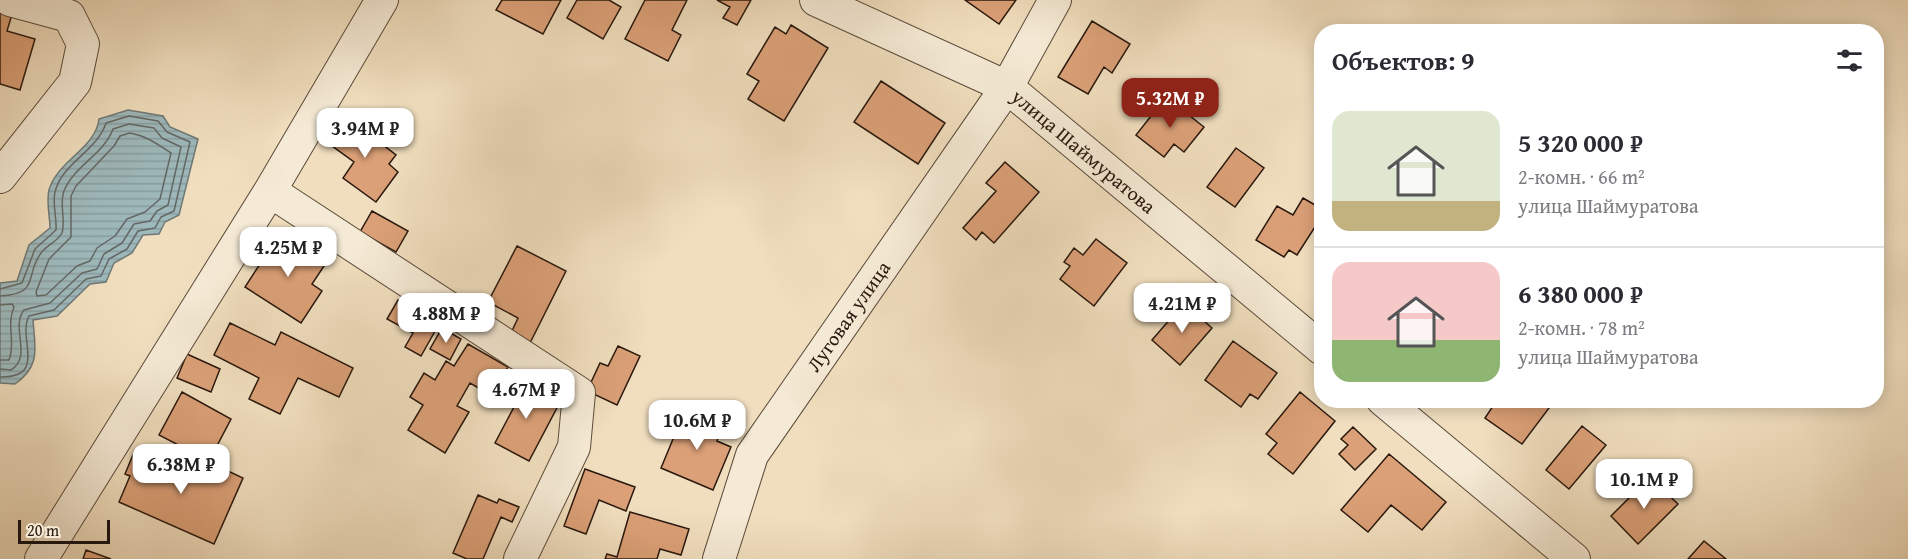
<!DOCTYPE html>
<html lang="ru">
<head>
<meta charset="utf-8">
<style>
  body { margin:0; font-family:"Gentium Book Plus",serif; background:#f2f2f3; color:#2b2b33; height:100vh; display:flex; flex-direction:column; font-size:22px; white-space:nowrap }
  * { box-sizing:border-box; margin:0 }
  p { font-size:20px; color:#7c7c81 }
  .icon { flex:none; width:33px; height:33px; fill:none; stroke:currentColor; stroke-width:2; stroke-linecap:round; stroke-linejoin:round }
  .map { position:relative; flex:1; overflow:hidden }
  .panel { position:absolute; left:1314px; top:24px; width:570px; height:384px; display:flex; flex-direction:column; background:#fff; border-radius:24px; box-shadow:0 3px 15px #0003 }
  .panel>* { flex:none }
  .scale { position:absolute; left:18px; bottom:15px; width:92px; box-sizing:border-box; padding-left:6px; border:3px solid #29180e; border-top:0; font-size:16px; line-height:21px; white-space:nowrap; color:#29180e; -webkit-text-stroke:4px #f5ead5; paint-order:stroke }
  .price { position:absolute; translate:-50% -51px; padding:0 14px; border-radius:12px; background:#fff; color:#222; font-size:20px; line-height:39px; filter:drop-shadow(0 2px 3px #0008) }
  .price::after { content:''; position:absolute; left:50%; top:36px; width:18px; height:14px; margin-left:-9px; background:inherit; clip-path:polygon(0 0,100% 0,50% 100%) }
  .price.current { background:#8f2418; color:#fff }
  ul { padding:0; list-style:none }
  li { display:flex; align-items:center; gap:18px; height:150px; padding:0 18px }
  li+li { border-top:2px solid #e1e1e2 }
  li span { display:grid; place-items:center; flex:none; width:168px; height:120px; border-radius:18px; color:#555 }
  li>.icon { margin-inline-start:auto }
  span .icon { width:72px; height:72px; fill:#fffc; stroke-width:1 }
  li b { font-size:26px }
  h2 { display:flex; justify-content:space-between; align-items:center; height:72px; padding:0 18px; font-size:26px }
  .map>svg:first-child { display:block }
</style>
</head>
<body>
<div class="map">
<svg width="1908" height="559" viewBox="0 0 1908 559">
  <defs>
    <pattern id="water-rules" width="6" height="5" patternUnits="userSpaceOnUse" patternTransform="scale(1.5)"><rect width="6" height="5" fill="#9eb9bc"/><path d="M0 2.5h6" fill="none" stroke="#889ea0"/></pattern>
  </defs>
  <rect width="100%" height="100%" fill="#f0debe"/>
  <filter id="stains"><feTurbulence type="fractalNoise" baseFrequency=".00333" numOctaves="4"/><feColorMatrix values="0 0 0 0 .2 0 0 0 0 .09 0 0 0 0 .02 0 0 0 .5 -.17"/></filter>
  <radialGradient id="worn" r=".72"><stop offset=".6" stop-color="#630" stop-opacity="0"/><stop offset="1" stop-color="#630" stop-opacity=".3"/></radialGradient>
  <!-- water -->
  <path fill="url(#water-rules)" stroke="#6f7976" stroke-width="1.5" d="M128,110L163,116L170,127L198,139L179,215L165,222L159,234L143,235L132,253L114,263L106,282L90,284L57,316L33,320C35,348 41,366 15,384L0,383V283L17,281L29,245L50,228C50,217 46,201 49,190C57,161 96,148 99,119Z"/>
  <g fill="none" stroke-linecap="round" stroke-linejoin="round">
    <!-- shore -->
    <path stroke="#646865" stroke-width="1.5" d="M130,133C147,136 157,144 171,153L160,199L145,212L127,219L115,236L97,248L90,261L77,266L46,295L37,296L36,292L49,259L71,237V196L76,186L114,146L120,136Z
      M0,289L22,283L35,249L56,230C57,218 52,203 55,192C62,163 97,151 106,123L129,116L158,121L167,132L190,142L174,211L161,217L155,228L138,231L127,249L109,259L101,276L86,279L54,310L29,316C17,338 48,378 0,377
      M0,296C41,294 24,276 41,253C47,245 57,242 62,233C66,220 59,204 64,191C74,166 104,154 113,129L129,124L154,128L162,138L181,147L168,205L157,211L150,221L134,224L122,243L104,254L97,269L82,273L50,303L24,310C10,328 33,356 11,370L0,369
      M0,305L12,304L14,307C6,325 16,343 9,360H0"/>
  </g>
  <!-- building -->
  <path fill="#dba077" stroke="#29180e" stroke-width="1.5" d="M502,0H561L543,34L496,10Z
    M577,0H609L621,7L603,39L567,18Z
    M645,0H687L672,30L681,35L668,61L625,39Z
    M717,0H751L737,25L723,18L730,7Z
    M965,0H1016L999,24Z
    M0,7L13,11L7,31L35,39L20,90L0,84Z
    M1092,21L1130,44L1112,73L1104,67L1088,94L1058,77Z
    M791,25L828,48L784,121L748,99L759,81L747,74L775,27L786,34Z
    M881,81L945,123L918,164L854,122Z
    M1166,97L1204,127L1184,152L1174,144L1164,157L1136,135Z
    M347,117L396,155L389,164L398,172L376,202L343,178L354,162L328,143Z
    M1236,148L1264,168L1235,207L1207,187Z
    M1005,162L1039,192L994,243L982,232L976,240L963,228L996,191L986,183Z
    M1303,198L1322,209V216L1297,255L1289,250L1284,257L1256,240L1277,206L1293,215Z
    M372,211L408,231L396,252L360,232Z
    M280,233L326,263L312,284L322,291L301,323L245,287Z
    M1096,239L1127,263L1094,306L1060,279L1070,266L1064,262L1074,248L1083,255Z
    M517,246L566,271L530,343L511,333L518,318L488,302Z
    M398,300L439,324L421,356L405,347L413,333L387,319Z
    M1184,303L1212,328L1180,365L1152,340Z
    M230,323L275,345L281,332L353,368L339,397L298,378L280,414L249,399L259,378L214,355Z
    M442,328L461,339L450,360L430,349Z
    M1233,341L1277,373L1258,399L1250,394L1241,407L1205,380Z
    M468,344L508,367L491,395L470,383L457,406L469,412L445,453L408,430L423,405L410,397L424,373L435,380L446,361L454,366Z
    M618,346L640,356L617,405L587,391L600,363L608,366Z
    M187,354L220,369L211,392L177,378Z
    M513,382L520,385L522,382L560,402L529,461L495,443L515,405L504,399Z
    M182,392L231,419L209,461L159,435Z
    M1300,392L1335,421L1293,474L1268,454L1277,443L1266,434Z
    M1497,400H1555L1522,444L1485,418Z
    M685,410L723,426L717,441L731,447L713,490L661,468Z
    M1582,426L1606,445L1569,489L1546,470Z
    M1353,427L1376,449L1355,470L1339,454L1348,445L1341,439Z
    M135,450L201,480L209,462L243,478L214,544L119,502L130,476L125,474Z
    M1389,454L1446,502L1422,530L1391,505L1368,532L1341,510Z
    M585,469L635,487L626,511L599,500L586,534L564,526Z
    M1650,477L1678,504L1638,544L1611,516Z
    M478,495L497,503L499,499L519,507L512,522L501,517L483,559H467L453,553Z
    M630,512L689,529L681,555L660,549L657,559H605L607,554L617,557Z
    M1704,541L1726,559H1688Z
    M86,550L111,559H83Z"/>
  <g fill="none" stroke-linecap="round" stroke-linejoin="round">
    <!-- street casing -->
    <g stroke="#5b4a3a" stroke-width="34">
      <path id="street" d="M816,0L1007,87L1322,349
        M0,177L75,82L83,44L69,16L10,0
        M270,191L579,393L574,447L520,559
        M1383,400L1574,559
        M41,559L270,191L382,0
        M719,559L752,455L1007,87L1055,0"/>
    </g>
    <!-- street -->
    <use href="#street" stroke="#f5ead5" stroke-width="32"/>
  </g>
  <g text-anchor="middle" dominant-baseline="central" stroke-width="5" stroke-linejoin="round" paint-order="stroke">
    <!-- street labels -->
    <g font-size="20" fill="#29180e" stroke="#f5ead5">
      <text transform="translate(1084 151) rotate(40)">улица Шаймуратова</text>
      <text transform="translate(848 316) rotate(-55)">Луговая улица</text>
    </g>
  </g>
  <rect width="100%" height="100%" filter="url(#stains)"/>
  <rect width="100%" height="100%" fill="url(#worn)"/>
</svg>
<div class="scale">20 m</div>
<b class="price current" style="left:1170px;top:129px">5.32M ₽</b>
<b class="price" style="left:365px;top:159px">3.94M ₽</b>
<b class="price" style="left:288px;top:278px">4.25M ₽</b>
<b class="price" style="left:1182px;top:334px">4.21M ₽</b>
<b class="price" style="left:446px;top:344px">4.88M ₽</b>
<b class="price" style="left:526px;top:420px">4.67M ₽</b>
<b class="price" style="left:697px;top:451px">10.6M ₽</b>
<b class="price" style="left:181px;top:495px">6.38M ₽</b>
<b class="price" style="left:1644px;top:510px">10.1M ₽</b>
<section class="panel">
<h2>Объектов: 9<svg class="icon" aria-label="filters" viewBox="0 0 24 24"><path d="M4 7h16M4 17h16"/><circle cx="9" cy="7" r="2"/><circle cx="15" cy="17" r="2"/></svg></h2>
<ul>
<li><span style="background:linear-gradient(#dfe7d0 75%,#c2b280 0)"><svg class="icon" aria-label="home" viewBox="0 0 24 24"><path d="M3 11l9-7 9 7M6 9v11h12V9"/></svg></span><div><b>5 320 000 ₽</b><p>2-комн. · 66 m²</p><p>улица Шаймуратова</p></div></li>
<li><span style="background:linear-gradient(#f6c9c9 65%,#8fb573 0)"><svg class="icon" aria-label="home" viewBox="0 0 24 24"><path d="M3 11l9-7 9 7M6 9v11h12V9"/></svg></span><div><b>6 380 000 ₽</b><p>2-комн. · 78 m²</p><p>улица Шаймуратова</p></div></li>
</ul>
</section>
</div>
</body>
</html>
